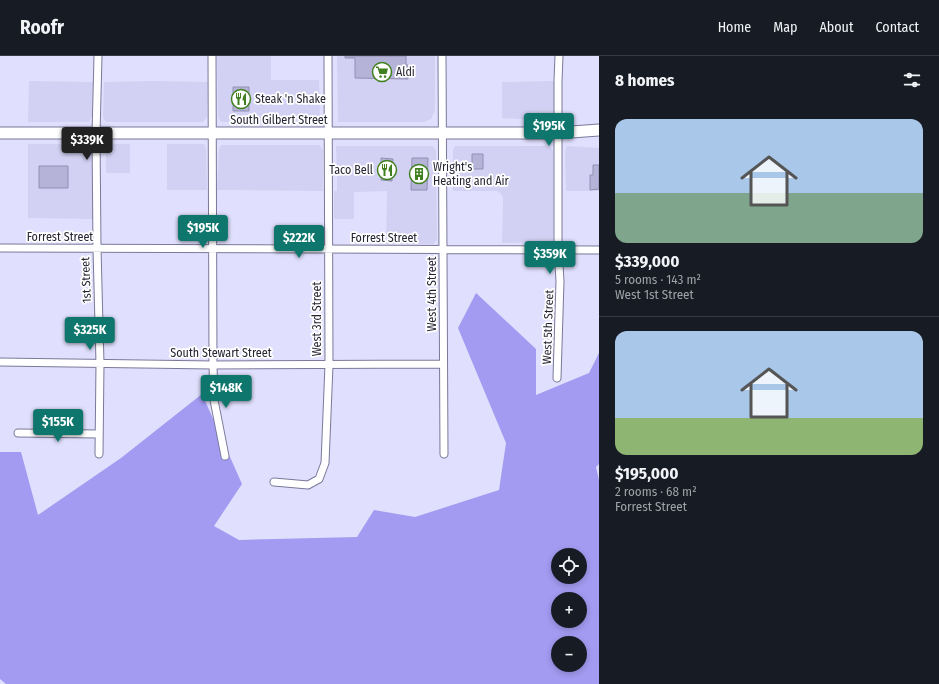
<!DOCTYPE html>
<html lang="en">
<head>
<meta charset="utf-8">
<style>
  body { margin:0; font-family:"Fira Sans Condensed",sans-serif; background:#242831; color:#f1f3f6; height:100vh; display:flex; flex-direction:column; font-size:15px; white-space:nowrap }
  * { box-sizing:border-box; margin:0 }
  p { font-size:13px; color:#9ea1a6 }
  .icon { flex:none; width:22px; height:22px; fill:none; stroke:currentColor; stroke-width:2; stroke-linecap:round; stroke-linejoin:round }
  .map { position:relative; flex:1; overflow:hidden }
  .details { display:flex; flex-direction:column; background:#171b24; width:340px }
  .details>* { flex:none }
  .buttons { position:absolute; left:551px; top:492px; display:grid; gap:8px }
  .buttons a { display:grid; place-items:center; width:36px; height:36px; border-radius:50%; background:#171b24; box-shadow:0 2px 6px #0003; font-size:20px }
  .price { position:absolute; translate:-50% -34px; padding:0 9px; border-radius:4px; background:#0f766e; color:#fff; font-size:13px; line-height:26px; filter:drop-shadow(0 1px 2px #0008) }
  .price::after { content:''; position:absolute; left:50%; top:24px; width:12px; height:9px; margin-left:-6px; background:inherit; clip-path:polygon(0 0,100% 0,50% 100%) }
  .price.on { background:#222; color:#fff }
  ul { padding:0; list-style:none }
  li { display:grid; align-content:center; gap:8px; height:212px; padding:0 16px }
  li+li { border-top:1px solid #363941 }
  li span { display:grid; place-items:center; height:124px; border-radius:12px; color:#555 }
  li>.icon { margin-inline-start:auto }
  span .icon { width:72px; height:72px; fill:#fffc; stroke-width:1 }
  li b { font-size:17px }
  h2 { display:flex; justify-content:space-between; align-items:center; height:48px; padding:0 16px; font-size:17px }
  header { display:flex; align-items:center; gap:24px; box-sizing:border-box; height:56px; padding:0 20px; background:#171b24; border-bottom:1px solid #363941 }
  header strong { font-size:19px }
  nav { display:flex; gap:22px; margin-inline-start:auto; font-size:14px }
  main { display:flex; flex:1; min-height:0 }
  .map>svg:first-child { display:block }
</style>
</head>
<body>
<header>
<strong>Roofr</strong>
<nav><a>Home</a><a>Map</a><a>About</a><a>Contact</a></nav>
</header>
<main>
<div class="map">
<svg width="599" height="628" viewBox="0 0 599 628">
  <rect width="100%" height="100%" fill="#e0dffd"/>
  <!-- built -->
  <path fill="#d2d1f3" d="M217,0H271V24H319L320,64L318,67L221,66L218,61Z
    M337,0H435V54L431,63L424,66H338Z
    M29,25L93,26L92,60L89,66H28Z
    M154,25L208,26L207,61L203,66H106L103,61L104,26Z
    M554,25V58L551,65L502,62V26Z
    M28,88H89L93,95V163L28,162Z
    M106,88H130V117H106Z
    M167,88H204L206,93L207,134H167Z
    M221,89H319L323,94V135L217,134L219,93Z
    M336,90H433L436,95L437,184L433,188H386L387,135L354,136V163H334V135H337V118Z
    M455,90H550L553,95V186L502,187L503,147V141L500,137L497,135H453V94Z
    M567,90L599,92V135H566L565,96Z"/>
  <!-- forest -->
  <path fill="#a29bf1" fill-rule="evenodd" d="M476,237L536,293V339L589,317L599,297V408L596,411L599,424V628H6L0,623V396H21L38,459L121,402L202,338L242,428L214,470L239,484L357,481L374,454L415,461L499,434L506,387L458,272ZM558,499H580V521H558ZM558,543H580V565H558ZM558,587H580V609H558Z"/>
  <!-- building -->
  <path fill="#b5b3d7" stroke="#9190b2" d="M345,0H406V9H408V23L355,22V2H345Z
    M233,31H249V55H233Z
    M472,98H483V113H472Z
    M381,102L393,103L392,125L381,124Z
    M412,102H428L427,134H411Z
    M593,109H599V133L590,134V119H593Z
    M39,110H68V132H39Z"/>
  <g fill="none" stroke-linecap="round" stroke-linejoin="round">
    <!-- street casing -->
    <g stroke="#7a799a" stroke-width="9">
      <path id="street" d="M98,0L96,78L97,192L100,307L99,398
        M212,0L213,309L214,344L225,400
        M442,0L444,398
        M0,192L599,194
        M0,306L213,309L443,308
        M557,322L560,225L558,193V25L559,0
        M18,377L99,378
        M274,426L308,429L319,423L325,407L329,309L328,0"/>
    </g>
    <!-- primary casing -->
    <g stroke="#7a799a" stroke-width="13">
      <path id="primary" d="M0,77H558L599,74"/>
    </g>
    <!-- street -->
    <use href="#street" stroke="#fff" stroke-width="7"/>
    <!-- primary -->
    <use href="#primary" stroke="#fff" stroke-width="11"/>
  </g>
  <!-- icons -->
  <defs>
    <g id="supermarket-ring" transform="scale(1)"><circle r="9.5" fill="#fff" stroke="#41801f" stroke-width="1.5"/><path d="M-6-5.5h2.5l.6 2H6L4.5 2H-2.5L-4.4-4H-6ZM-1.5 3.2a1.3 1.3 0 1 0 .1 0ZM3 3.2a1.3 1.3 0 1 0 .1 0Z" fill="#41801f"/></g>
    <g id="restaurant-ring" transform="scale(1)"><circle r="9.5" fill="#fff" stroke="#41801f" stroke-width="1.5"/><path d="M-5-6h1v4h1v-4h1v4h1v-4h1v5L-1.5 .5V6h-2V.5L-5-1ZM5-6V6H3V1.5H1.5Q1.5-4 5-6Z" fill="#41801f"/></g>
    <g id="building-ring" transform="scale(1)"><circle r="9.5" fill="#fff" stroke="#41801f" stroke-width="1.5"/><path d="M-4-6H4V6H1V3H-1V6H-4ZM-2.5-4.3h1.7v1.8h-1.7ZM.8-4.3h1.7v1.8H.8ZM-2.5-1h1.7V.8h-1.7ZM.8-1h1.7V.8H.8Z" fill="#41801f"/></g>
  </defs>
  <g fill-rule="evenodd">
    <use href="#supermarket-ring" x="382" y="16"/>
    <use href="#restaurant-ring" x="241" y="43"/>
    <use href="#restaurant-ring" x="387" y="114"/>
    <use href="#building-ring" x="419" y="118"/>
  </g>
  <g text-anchor="middle" dominant-baseline="central" stroke-width="3.5" stroke-linejoin="round" paint-order="stroke">
    <!-- poi labels -->
    <g font-size="12" fill="#262533" stroke="#fff" text-anchor="start">
      <text x="396" y="16">Aldi</text>
      <text x="255" y="43">Steak 'n Shake</text>
      <text x="433" y="111">Wright's<tspan x="433" dy="14">Heating and Air</tspan></text>
      <text x="373" y="114" text-anchor="end">Taco Bell</text>
    </g>
    <!-- street labels -->
    <g font-size="12" fill="#262533" stroke="#fff">
      <text x="279" y="64">South Gilbert Street</text>
      <text x="60" y="181">Forrest Street</text>
      <text x="384" y="182">Forrest Street</text>
      <text transform="translate(86 224) rotate(-92)">1st Street</text>
      <text transform="translate(432 238) rotate(-90)">West 4th Street</text>
      <text transform="translate(317 263) rotate(-90)">West 3rd Street</text>
      <text transform="translate(548 271) rotate(-88)">West 5th Street</text>
      <text x="221" y="297">South Stewart Street</text>
    </g>
  </g>
</svg>
<div class="buttons">
<a><svg class="icon" aria-label="locate" viewBox="0 0 24 24"><circle cx="12" cy="12" r="6"/><path d="M12 2v4M12 18v4M2 12h4M18 12h4"/></svg></a>
<a>+</a>
<a>−</a>
</div>
<b class="price" style="left:549px;top:91px">$195K</b>
<b class="price on" style="left:87px;top:105px">$339K</b>
<b class="price" style="left:203px;top:193px">$195K</b>
<b class="price" style="left:299px;top:203px">$222K</b>
<b class="price" style="left:550px;top:219px">$359K</b>
<b class="price" style="left:90px;top:295px">$325K</b>
<b class="price" style="left:226px;top:353px">$148K</b>
<b class="price" style="left:58px;top:387px">$155K</b>
</div>
<section class="details">
<h2>8 homes<svg class="icon" aria-label="filters" viewBox="0 0 24 24"><path d="M4 7h16M4 17h16"/><circle cx="9" cy="7" r="2"/><circle cx="15" cy="17" r="2"/></svg></h2>
<ul>
<li><span style="background:linear-gradient(#a9c7e8 60%,#7fa58c 0)"><svg class="icon" aria-label="home" viewBox="0 0 24 24"><path d="M3 11l9-7 9 7M6 9v11h12V9"/></svg></span><div><b>$339,000</b><p>5 rooms · 143 m²</p><p>West 1st Street</p></div></li>
<li><span style="background:linear-gradient(#a9c7e8 70%,#8fb573 0)"><svg class="icon" aria-label="home" viewBox="0 0 24 24"><path d="M3 11l9-7 9 7M6 9v11h12V9"/></svg></span><div><b>$195,000</b><p>2 rooms · 68 m²</p><p>Forrest Street</p></div></li>
</ul>
</section>
</main>
</body>
</html>
